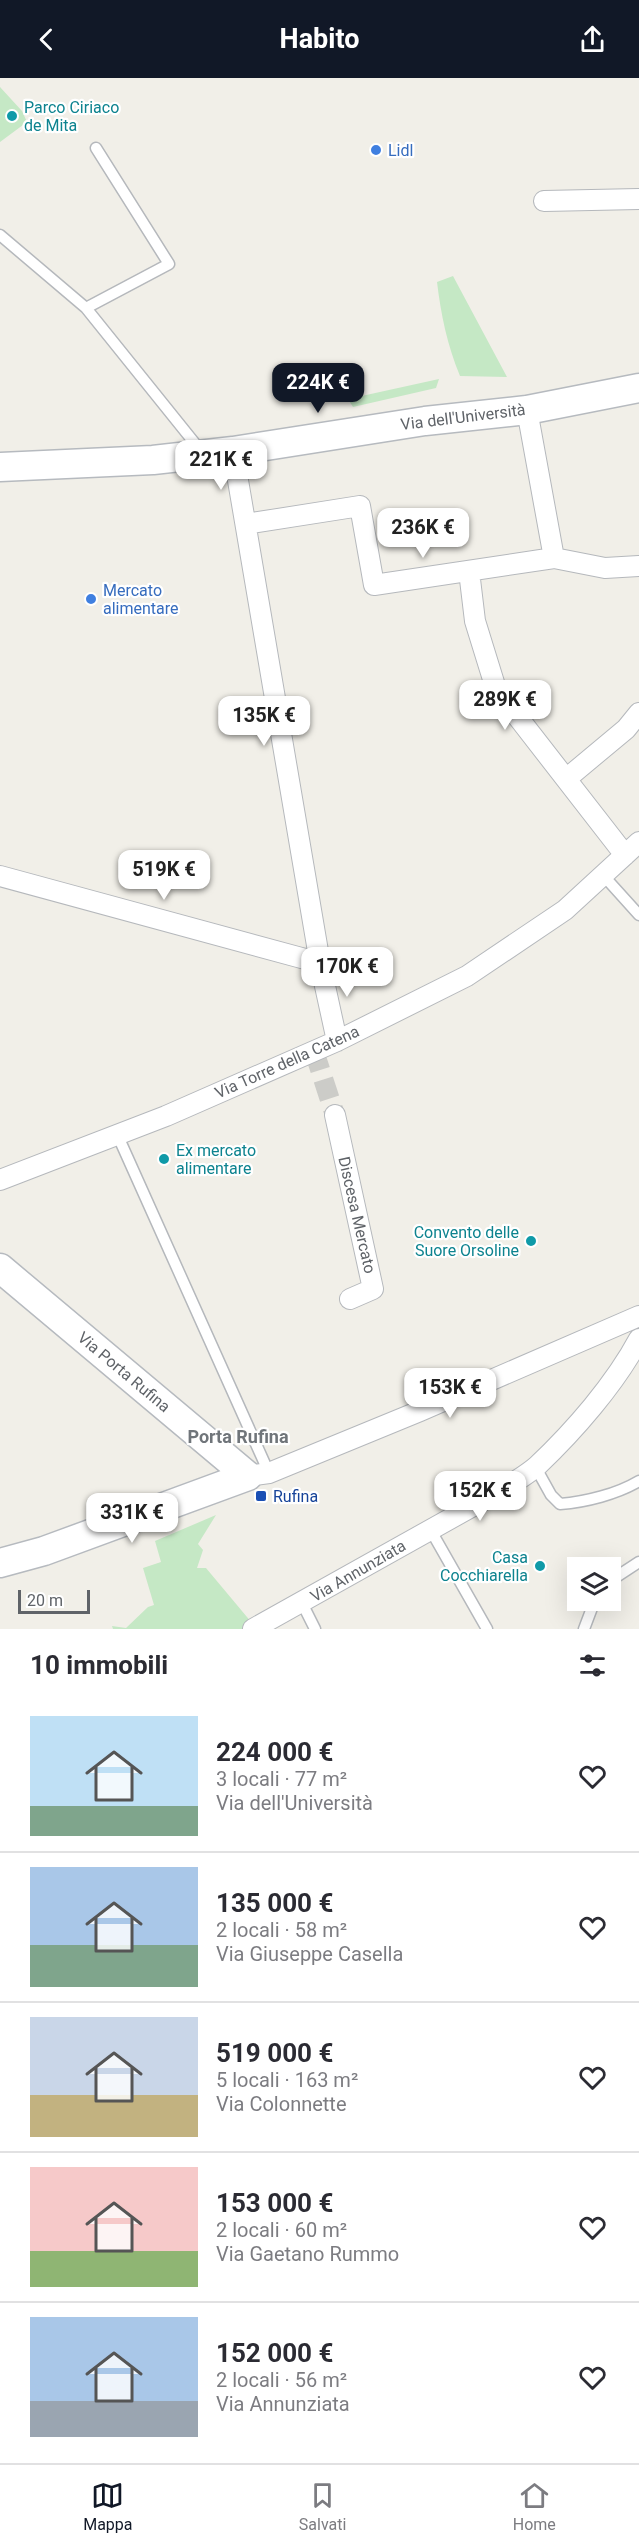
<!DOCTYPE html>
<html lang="it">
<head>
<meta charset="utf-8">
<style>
  body { margin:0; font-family:Roboto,sans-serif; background:#f7f7f7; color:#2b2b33; height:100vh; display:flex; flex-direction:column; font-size:22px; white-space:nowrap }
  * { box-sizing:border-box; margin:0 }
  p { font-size:20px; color:#7c7c81 }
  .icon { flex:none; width:33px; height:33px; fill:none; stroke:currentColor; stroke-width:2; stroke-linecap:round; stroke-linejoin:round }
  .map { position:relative; height:1551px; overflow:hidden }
  .side { display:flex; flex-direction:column; background:#fff; flex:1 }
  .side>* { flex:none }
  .fabs { position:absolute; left:567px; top:1479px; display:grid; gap:12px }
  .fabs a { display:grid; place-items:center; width:54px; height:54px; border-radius:0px; background:#fff; box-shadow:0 6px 24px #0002; font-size:30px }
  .scale { position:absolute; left:18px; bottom:15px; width:72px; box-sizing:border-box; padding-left:6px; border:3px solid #5f6368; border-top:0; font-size:16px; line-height:21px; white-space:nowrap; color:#5f6368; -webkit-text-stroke:4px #fff; paint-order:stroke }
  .price { position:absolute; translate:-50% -51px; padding:0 14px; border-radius:12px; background:#fff; color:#222; font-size:20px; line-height:39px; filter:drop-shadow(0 2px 3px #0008) }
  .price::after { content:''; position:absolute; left:50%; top:36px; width:18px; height:14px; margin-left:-9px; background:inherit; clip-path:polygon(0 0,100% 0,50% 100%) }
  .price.on { background:#111827; color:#fff }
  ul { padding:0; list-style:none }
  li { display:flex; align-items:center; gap:18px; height:150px; padding:0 30px }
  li+li { border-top:2px solid #e1e1e2 }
  li span { display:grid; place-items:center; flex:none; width:168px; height:120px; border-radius:0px; color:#555 }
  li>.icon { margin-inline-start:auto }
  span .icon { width:72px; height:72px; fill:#fffc; stroke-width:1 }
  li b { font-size:26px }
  h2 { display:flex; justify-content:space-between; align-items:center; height:72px; padding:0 30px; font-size:26px }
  header { display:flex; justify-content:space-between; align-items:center; height:78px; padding:0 30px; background:#111827; color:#fff; font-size:27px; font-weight:700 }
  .menu { display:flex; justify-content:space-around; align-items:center; height:84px; border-top:2px solid #e1e1e2; background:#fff; font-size:16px; color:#7c7c81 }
  .menu a { display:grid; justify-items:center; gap:3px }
  .menu .on { color:#111827 }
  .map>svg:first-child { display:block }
</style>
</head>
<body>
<header><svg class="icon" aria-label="back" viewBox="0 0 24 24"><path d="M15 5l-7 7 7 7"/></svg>Habito<svg class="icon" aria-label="share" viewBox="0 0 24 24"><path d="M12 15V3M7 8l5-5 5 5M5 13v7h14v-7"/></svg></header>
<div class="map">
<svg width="639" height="1551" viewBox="0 0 639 1551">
  <rect width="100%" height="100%" fill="#f1efe8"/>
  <!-- green -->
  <path fill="#c5e8c5" d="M0,9L22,33L27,44L0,64Z
    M453,198L507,299L460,298C447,266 441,237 437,204Z
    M439,301L436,310L353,329L348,321Z
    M216,1437L198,1466L203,1472L197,1490H206L252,1545L242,1551H113L112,1548L126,1550L148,1529L154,1527L143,1490L161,1484L155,1463Z"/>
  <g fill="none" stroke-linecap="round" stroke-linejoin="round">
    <!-- street-tunnel -->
    <path stroke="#ccccc8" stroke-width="20" stroke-dasharray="20 10" stroke-linecap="butt" d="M314,973L335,1037"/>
    <!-- lane casing -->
    <g stroke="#b5b8bc" stroke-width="13">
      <path id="lane" d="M0,157L86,230L201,373
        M86,230L169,186L96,70
        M603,797L639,837
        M117,1056L269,1395
        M536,1390L551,1417L560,1426C586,1424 617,1416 639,1403
        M430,1451L487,1551
        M610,1503L639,1484
        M302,1525L315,1551
        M584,1551L595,1522"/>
    </g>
    <!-- street casing -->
    <g stroke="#b5b8bc" stroke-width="22">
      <path id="street" d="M544,123L639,121
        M233,373L320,885L337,963
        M246,446L360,428L374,507L554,480L527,332
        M554,480L605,490L639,488
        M469,493L475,543L496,611L625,777
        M566,701L626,651L639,635
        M0,798L320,885
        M335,1037L373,1211L350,1221
        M0,1102L166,1038L337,963L467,898L565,832L639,764
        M248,1398L269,1395L420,1333L639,1238
        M253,1551L507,1409C517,1402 528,1396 537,1388C574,1353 615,1306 639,1261"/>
    </g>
    <!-- secondary casing -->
    <g stroke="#b6babf" stroke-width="31">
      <path id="secondary" d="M0,389L153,382L233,373L425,343L527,332L639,310
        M0,1190L248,1398L44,1473L0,1485"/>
    </g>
    <!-- lane -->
    <use href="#lane" stroke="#fff" stroke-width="10"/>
    <!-- street -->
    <use href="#street" stroke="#fff" stroke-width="20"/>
    <!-- secondary -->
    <use href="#secondary" stroke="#fff" stroke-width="28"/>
  </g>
  <!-- markers -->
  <g fill="#0f9aa8" stroke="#fff" stroke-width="2">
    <circle cx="12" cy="38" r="6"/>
    <circle cx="164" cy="1081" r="6"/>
    <circle cx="531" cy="1163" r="6"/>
    <circle cx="540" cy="1488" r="6"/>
  </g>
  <g fill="#3f7fe0" stroke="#fff" stroke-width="2">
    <circle cx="376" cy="72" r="6"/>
    <circle cx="91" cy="521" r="6"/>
  </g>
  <rect fill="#1a4fb4" stroke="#fff" stroke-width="2" x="255" y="1412" width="12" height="12" rx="3"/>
  <g text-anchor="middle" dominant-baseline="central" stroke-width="4.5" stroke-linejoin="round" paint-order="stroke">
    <!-- culture labels -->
    <g font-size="16" fill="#0d838f" stroke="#fff" text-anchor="start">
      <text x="24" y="29">Parco Ciriaco<tspan x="24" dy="18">de Mita</tspan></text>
      <text x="176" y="1072">Ex mercato<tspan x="176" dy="18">alimentare</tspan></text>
      <text x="519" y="1154" text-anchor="end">Convento delle<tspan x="519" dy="18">Suore Orsoline</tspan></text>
      <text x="528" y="1479" text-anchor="end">Casa<tspan x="528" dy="18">Cocchiarella</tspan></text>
    </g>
    <!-- shop labels -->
    <g font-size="16" fill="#366cbe" stroke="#fff" text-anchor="start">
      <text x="388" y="72">Lidl</text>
      <text x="103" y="512">Mercato<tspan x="103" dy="18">alimentare</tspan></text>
    </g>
    <!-- street labels -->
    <g font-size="16" fill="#5f6368" stroke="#fff">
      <text transform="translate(463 339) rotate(-7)">Via dell'Università</text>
      <text transform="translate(287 984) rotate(-24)">Via Torre della Catena</text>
      <text transform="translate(357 1137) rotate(77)">Discesa Mercato</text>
      <text transform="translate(124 1294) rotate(40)">Via Porta Rufina</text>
      <text transform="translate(358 1493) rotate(-30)">Via Annunziata</text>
    </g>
    <!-- transit labels -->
    <g font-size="16" fill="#164399" stroke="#fff" text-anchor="start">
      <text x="273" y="1418">Rufina</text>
    </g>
    <!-- neighbourhood labels -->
    <g font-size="18" font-weight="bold" fill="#70757a" stroke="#fff">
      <text x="238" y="1358">Porta Rufina</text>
    </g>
  </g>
</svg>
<div class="fabs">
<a><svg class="icon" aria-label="layers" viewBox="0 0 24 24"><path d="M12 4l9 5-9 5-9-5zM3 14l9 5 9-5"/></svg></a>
</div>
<div class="scale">20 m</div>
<b class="price on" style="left:318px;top:336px">224K €</b>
<b class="price" style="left:221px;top:413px">221K €</b>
<b class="price" style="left:423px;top:481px">236K €</b>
<b class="price" style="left:505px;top:653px">289K €</b>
<b class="price" style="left:264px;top:669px">135K €</b>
<b class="price" style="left:164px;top:823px">519K €</b>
<b class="price" style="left:347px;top:920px">170K €</b>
<b class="price" style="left:450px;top:1341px">153K €</b>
<b class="price" style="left:480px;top:1444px">152K €</b>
<b class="price" style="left:132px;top:1466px">331K €</b>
</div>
<section class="side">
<h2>10 immobili<svg class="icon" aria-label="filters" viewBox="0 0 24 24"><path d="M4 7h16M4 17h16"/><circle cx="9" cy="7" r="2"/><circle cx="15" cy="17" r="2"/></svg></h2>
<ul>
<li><span style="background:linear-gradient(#bfe0f5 75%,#7fa58c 0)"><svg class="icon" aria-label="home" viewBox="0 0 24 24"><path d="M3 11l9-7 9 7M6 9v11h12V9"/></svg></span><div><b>224 000 €</b><p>3 locali · 77 m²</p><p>Via dell'Università</p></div><svg class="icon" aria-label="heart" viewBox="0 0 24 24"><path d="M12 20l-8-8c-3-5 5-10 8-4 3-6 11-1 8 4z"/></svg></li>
<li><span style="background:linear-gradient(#a9c7e8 65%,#7fa58c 0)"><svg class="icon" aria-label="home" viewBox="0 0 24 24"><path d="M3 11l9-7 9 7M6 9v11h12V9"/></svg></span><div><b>135 000 €</b><p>2 locali · 58 m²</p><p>Via Giuseppe Casella</p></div><svg class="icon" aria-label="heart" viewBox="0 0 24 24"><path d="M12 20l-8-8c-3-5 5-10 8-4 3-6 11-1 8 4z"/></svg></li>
<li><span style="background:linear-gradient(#c9d6e8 65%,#c2b280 0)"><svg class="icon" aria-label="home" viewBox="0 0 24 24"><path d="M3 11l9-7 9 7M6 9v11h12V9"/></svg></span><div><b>519 000 €</b><p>5 locali · 163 m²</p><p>Via Colonnette</p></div><svg class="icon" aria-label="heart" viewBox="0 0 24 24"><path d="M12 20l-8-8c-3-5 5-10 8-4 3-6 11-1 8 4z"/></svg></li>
<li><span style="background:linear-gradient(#f6c9c9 70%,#8fb573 0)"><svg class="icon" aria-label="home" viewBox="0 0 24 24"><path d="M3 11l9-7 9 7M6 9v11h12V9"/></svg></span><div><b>153 000 €</b><p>2 locali · 60 m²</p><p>Via Gaetano Rummo</p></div><svg class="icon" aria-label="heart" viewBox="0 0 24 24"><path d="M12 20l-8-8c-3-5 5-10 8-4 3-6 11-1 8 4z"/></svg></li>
<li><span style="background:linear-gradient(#a9c7e8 70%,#9aa5b1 0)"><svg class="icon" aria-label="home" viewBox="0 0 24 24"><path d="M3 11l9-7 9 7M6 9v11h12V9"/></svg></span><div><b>152 000 €</b><p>2 locali · 56 m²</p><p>Via Annunziata</p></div><svg class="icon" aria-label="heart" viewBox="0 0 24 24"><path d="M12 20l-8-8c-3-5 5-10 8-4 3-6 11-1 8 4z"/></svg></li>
</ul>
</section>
<nav class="menu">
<a class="on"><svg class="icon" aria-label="map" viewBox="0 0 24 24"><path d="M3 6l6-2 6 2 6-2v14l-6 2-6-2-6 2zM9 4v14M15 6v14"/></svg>Mappa</a>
<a><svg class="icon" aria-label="saved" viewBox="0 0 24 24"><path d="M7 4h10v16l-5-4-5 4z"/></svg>Salvati</a>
<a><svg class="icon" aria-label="home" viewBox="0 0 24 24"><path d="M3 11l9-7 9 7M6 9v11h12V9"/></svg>Home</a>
</nav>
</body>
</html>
